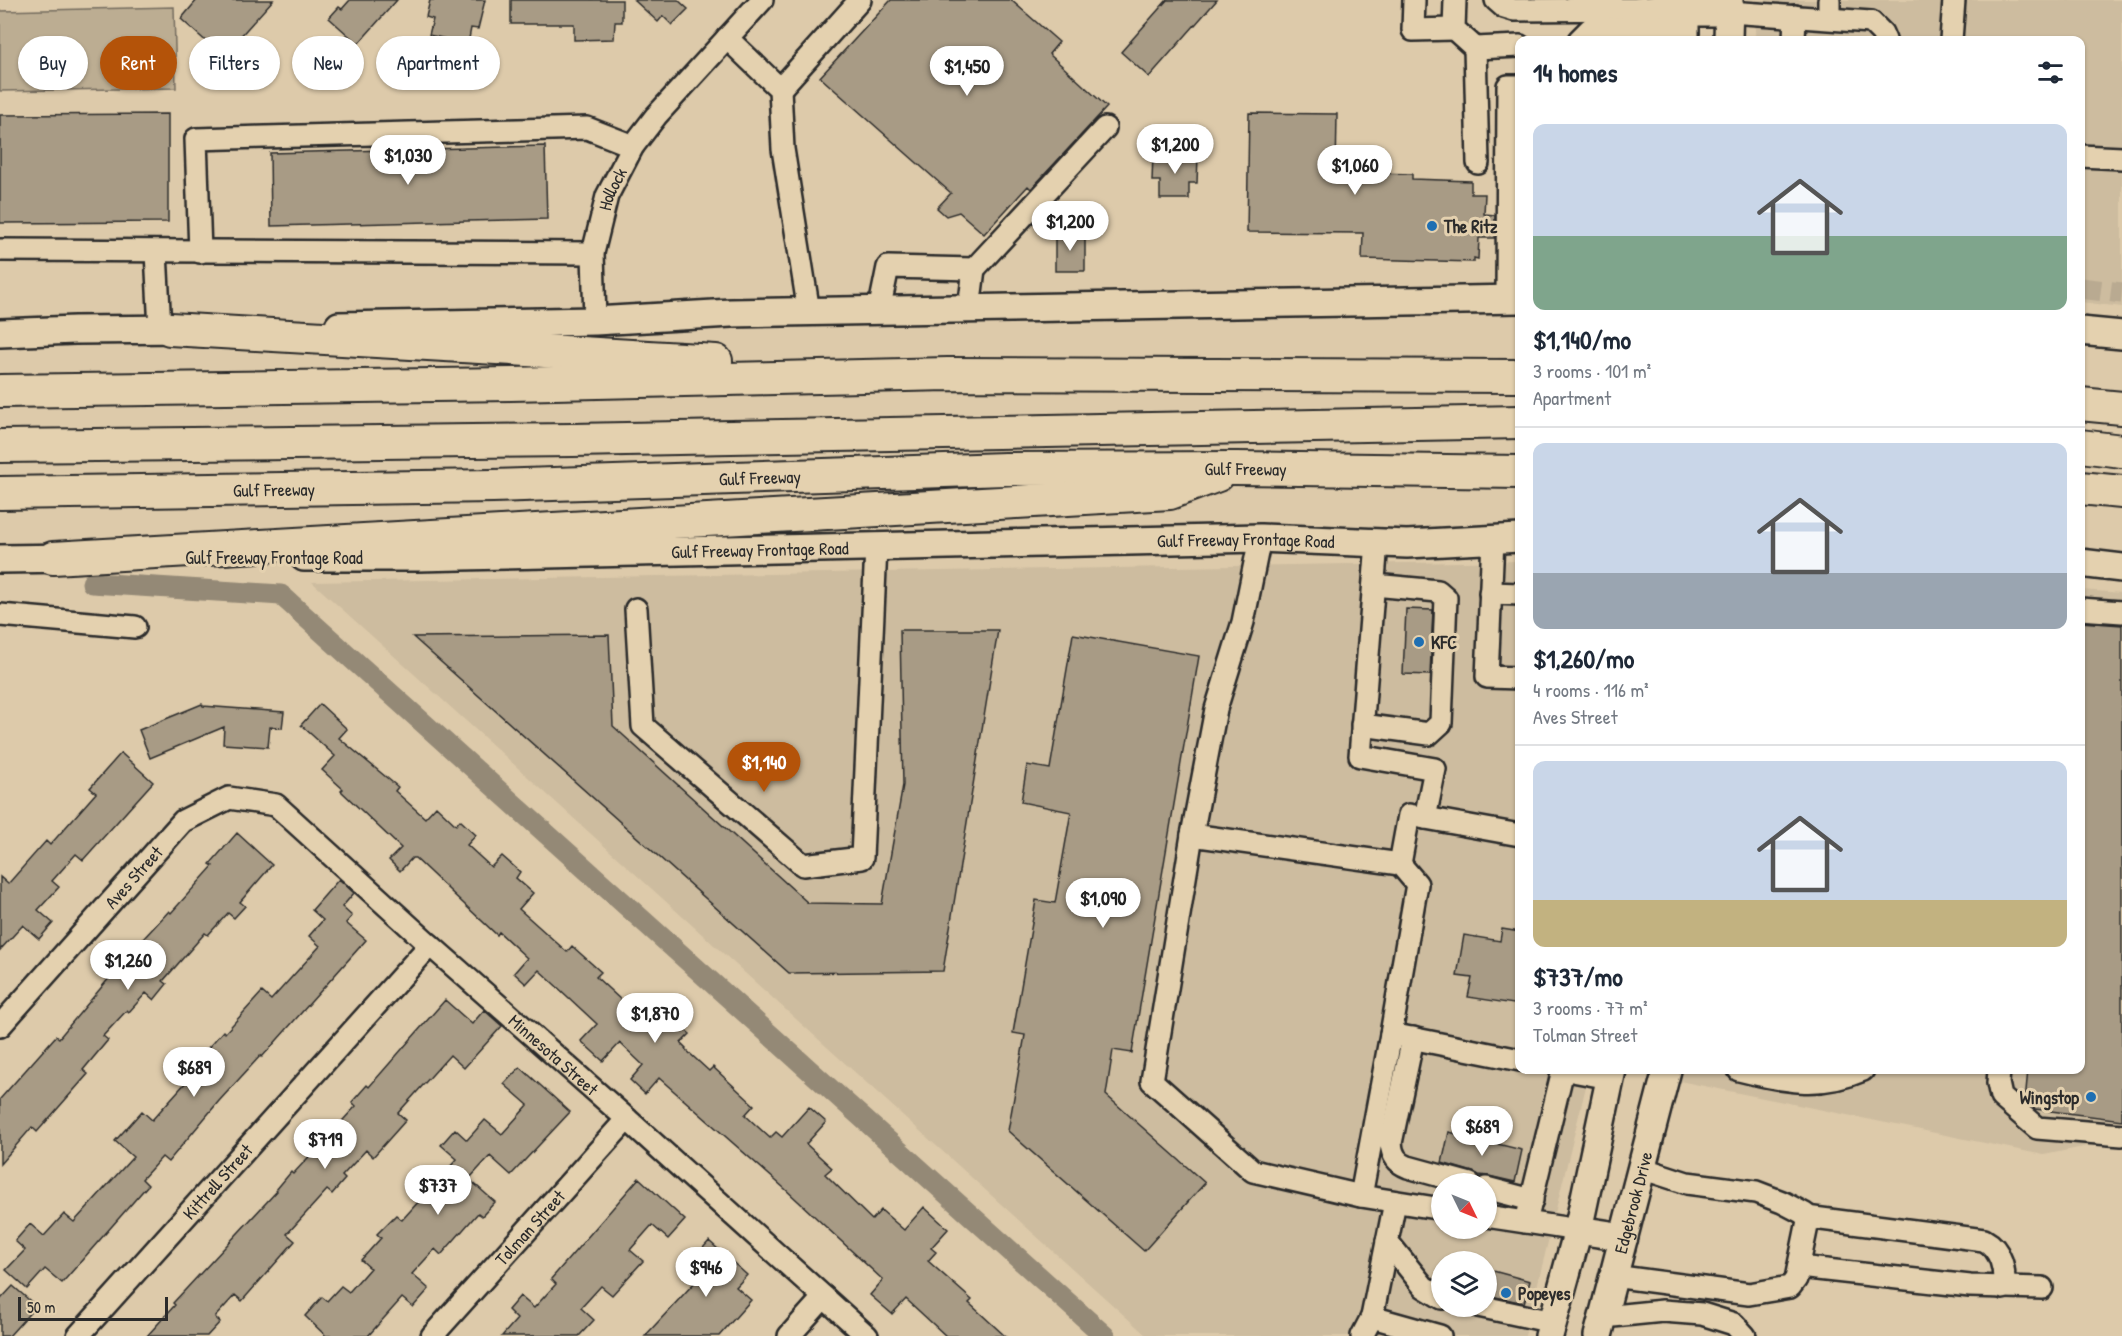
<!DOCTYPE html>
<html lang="en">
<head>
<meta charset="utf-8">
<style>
  body { margin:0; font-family:"Patrick Hand",sans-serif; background:#f2f2f3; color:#1f2937; height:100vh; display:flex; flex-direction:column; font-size:22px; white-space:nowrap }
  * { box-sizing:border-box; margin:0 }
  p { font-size:20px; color:#747a83 }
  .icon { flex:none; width:33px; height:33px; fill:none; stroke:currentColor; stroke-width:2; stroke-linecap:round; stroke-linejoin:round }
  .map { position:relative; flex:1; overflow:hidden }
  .drawer { position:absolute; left:1515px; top:36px; width:570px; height:1038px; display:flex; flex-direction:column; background:#fff; border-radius:12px; box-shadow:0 2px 4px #0004 }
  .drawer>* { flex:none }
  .guide { position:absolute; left:18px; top:36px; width:570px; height:54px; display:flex; gap:12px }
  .needle { width:39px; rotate:133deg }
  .controls { position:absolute; left:1431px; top:1173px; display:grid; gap:12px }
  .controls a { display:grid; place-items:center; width:66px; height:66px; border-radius:50%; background:#fff; box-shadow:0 2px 4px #0004; font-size:30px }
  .scale { position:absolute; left:18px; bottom:15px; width:150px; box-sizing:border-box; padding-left:6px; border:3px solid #2b2b2b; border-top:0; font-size:16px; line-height:21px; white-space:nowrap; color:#2b2b2b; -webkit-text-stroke:4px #e4d1af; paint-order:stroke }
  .price { position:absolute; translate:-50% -51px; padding:0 14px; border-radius:21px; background:#fff; color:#222; font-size:20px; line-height:39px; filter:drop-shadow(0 2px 3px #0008) }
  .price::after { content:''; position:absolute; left:50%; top:36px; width:18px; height:14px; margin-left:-9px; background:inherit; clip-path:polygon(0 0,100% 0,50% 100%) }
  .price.selected { background:#b45309; color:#fff }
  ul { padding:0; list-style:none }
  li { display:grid; align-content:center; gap:12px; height:318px; padding:0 18px }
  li+li { border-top:2px solid #e0e1e3 }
  li span { display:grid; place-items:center; height:186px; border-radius:12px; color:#555 }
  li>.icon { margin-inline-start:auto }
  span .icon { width:108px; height:108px; fill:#fffc; stroke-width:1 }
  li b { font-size:26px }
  h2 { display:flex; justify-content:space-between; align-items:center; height:72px; padding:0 18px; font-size:26px }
  .pill { padding:0 21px; border-radius:27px; background:#fff; box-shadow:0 2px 4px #0004; font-size:21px; line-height:54px }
  .pill.selected { background:#b45309; color:#fff }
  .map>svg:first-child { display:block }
</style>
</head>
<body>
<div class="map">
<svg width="2122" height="1336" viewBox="0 0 2122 1336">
  <rect width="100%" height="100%" fill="#ddcaaa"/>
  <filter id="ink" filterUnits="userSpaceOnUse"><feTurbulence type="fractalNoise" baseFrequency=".0167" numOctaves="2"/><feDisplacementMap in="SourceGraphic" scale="12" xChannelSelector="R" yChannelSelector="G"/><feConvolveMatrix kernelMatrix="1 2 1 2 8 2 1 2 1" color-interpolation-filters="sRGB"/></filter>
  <g filter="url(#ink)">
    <!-- built -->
    <path fill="#cdbc9f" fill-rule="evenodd" d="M1756,0H2122V307L2081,302L2080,40H1755Z
      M1519,561L1520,1070H1590L1525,1336H1147L312,582ZM1442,1184H1486V1228H1442ZM1442,1262H1486V1306H1442Z
      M2081,590L2122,593V1139L2044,1155L1625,1070H2080Z"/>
    <!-- green -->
    <path fill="#bcad92" stroke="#746c5e" stroke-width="1.5" d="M174,7L176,88L0,91V11Z"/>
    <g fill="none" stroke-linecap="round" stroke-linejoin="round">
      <!-- canal -->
      <path stroke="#948976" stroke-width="21" d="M92,583L281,595L1105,1336"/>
    </g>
    <!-- building -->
    <path fill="#a89b85" stroke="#2b2b2b" stroke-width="1.5" d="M197,0H273L221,58L208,47L210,45L181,19Z
      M350,0H397L358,44L329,18L339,7L342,9Z
      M430,0H485L478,29L471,28L468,44L429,35L433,19L426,17Z
      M511,0H622V22H615L614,39L574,40V24H511Z
      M634,0H678L688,9L672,25L663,16L658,22Z
      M891,0H1011L1059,42L1049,54L1107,107L1031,189L1028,186L984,234L959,212L946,216L937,208L951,193L820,77Z
      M1167,0H1217L1149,77L1121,52Z
      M1249,113L1337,114L1336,172L1412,174V179L1471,181V194H1485L1484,214L1495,215V238H1479L1478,259L1474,258V262L1362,259L1363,233L1247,232Z
      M168,114V222L0,223V115Z
      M545,146L547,219L271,226L270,153Z
      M1153,155L1198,156L1197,183H1189V199H1160V181H1152Z
      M1055,233H1085V271H1055Z
      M1406,609L1433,610L1430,675L1403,674Z
      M2080,622L2122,625V1120L2035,1109L2025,1101L2028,1070H2080Z
      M900,630H998L943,971L789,973L413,637L609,635L613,726L808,903L882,904L903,785Z
      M1073,634L1199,656L1132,1053L1113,1050L1106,1095L1205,1183L1144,1251L1008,1131L1025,1035L1013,1033L1036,900L1055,903L1071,812L1021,802L1027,765L1050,769Z
      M202,704L203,706L284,712L282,728L270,727L268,747L223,744L224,727L150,758L139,730Z
      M320,704L347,729L339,738L398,787L395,791L425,818L436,806L456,825L460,820L476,835L467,845L491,867L502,856L520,872L516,878L533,893L519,909L567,952L572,946L601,972L596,977L647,1024L657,1013L671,1025L675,1021L690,1034L681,1043L686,1048L685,1049L709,1071L713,1067L754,1105L745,1115L770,1138L776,1132L782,1137L809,1107L826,1122L806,1144L832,1168L825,1174L872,1220L881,1210L904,1230L924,1207L948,1229L931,1248L936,1252L928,1261L972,1300L969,1303L1005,1336H946L906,1299L892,1314L870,1295L883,1280L784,1188L659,1078L645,1094L630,1080L643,1065L620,1043L603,1061L581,1041L597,1024L539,970L526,984L514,973L527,958L499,932L497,935L415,858H412L400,871L389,860L401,848L341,791L343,789L322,770L335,756L301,725Z
      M121,753L153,782L83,860L76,854L52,881L59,887L38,910L53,923L39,939L23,925L0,950V877L8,884L46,841L50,845L96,793L90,788Z
      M237,833L272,865L240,902L245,906L234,918L228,913L208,935L205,933L163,981L167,984L154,1000L146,993L129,1012L127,1010L103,1036L108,1040L83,1070L88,1074L37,1132L32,1127L0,1164V1099L56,1036L59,1038L131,952L169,911L171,913L213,866L210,864Z
      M339,879L354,893L342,907L352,916L346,923L366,940L262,1057L261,1055L219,1101L168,1162L162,1157L142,1179L148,1185L62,1283L45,1269L27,1289L6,1270L25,1250L15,1241L30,1224L44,1236L64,1214L74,1222L133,1157L115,1141L142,1111L152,1120L196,1071L191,1067L223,1031L225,1033L262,992L271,1000L320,946L309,936L323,920L312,910Z
      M1502,929L1520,932V1005L1468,997L1472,978L1457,976L1464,935L1500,941Z
      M445,1000L472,1024L484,1010L502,1026L464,1068L450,1055L398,1113L406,1120L373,1157L366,1150L342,1176L345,1179L332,1194L327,1190L287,1234L295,1241L242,1301L235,1295L215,1317L220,1322L207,1336H147L175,1305L173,1303L277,1191L276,1190L291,1172L293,1174L356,1106L352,1102L367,1085L369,1087Z
      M520,1067L570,1112L511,1175L490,1156L469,1179L495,1202L482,1216L478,1213L441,1255L435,1249L412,1274L429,1289L413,1307L402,1298L368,1336H326L305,1316L322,1297L327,1301L341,1286L349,1292L370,1268L361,1260L381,1238L377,1234L396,1215L402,1220L457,1159L441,1145L455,1129L467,1140L485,1120L502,1134L528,1105L504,1084Z
      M1449,1132L1522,1150L1515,1182L1489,1176L1479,1175L1473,1172L1442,1163Z
      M639,1178L685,1220L668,1239L652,1225L630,1250L643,1261L612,1295L601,1286L581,1308L594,1320L579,1336H502L517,1319L508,1310L520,1296L534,1308L556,1284L551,1279Z
      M709,1241L747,1275L736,1287L751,1300L719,1336H645L696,1281L684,1270Z
      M1486,1269L1530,1281L1524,1303L1486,1295Z
      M13,1286L36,1306L9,1336H0V1300Z"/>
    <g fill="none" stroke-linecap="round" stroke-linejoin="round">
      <!-- minor-tunnel -->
      <path stroke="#b9aa91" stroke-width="21" stroke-dasharray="21 10" stroke-linecap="butt" d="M2080,288L2122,293"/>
      <!-- minor casing -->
      <g stroke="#2b2b2b" stroke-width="26">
        <g id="minor">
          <path d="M1414,0L1413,30L1454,29"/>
          <path d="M1455,0L1454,29L1475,48L1520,46"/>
          <path d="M1496,0L1504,7L1514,10L1636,9L1685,5"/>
          <path d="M1729,12L1871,22L1882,33L1885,40"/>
          <path d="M1829,18V0"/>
          <path d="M727,38L780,89L783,149L809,312"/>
          <path d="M1579,40L1590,29L1685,25"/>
          <path d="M1794,40L1795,16"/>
          <path d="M1951,40L1954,0"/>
          <path d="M1475,48L1478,163"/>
          <path d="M780,89L860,0"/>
          <path d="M2080,156L2122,158"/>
          <path d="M0,250L593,253"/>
          <path d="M156,252L160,329"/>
          <path d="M200,252L196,139L587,128L633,146"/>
          <path d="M1507,299L1508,86H1520"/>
          <path d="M969,309L974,269"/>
          <path d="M879,311L888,267L974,269L1105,128"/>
          <path id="s1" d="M595,321L593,253L607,196L633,146L656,116L762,0"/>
          <path d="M1260,538L1243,622L1216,709L1192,835L1152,1081L1253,1171L1361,1196L1442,1209"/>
          <path d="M1493,539L1487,677L1520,678"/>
          <path d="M1377,542L1360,756L1435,769L1425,818"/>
          <path d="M1490,593L1520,594"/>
          <path d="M636,609L643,726L803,865L862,858L876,547"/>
          <path d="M2080,609L2122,612"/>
          <path d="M0,615L135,627"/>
          <path d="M1362,725L1429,734L1441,723L1446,598L1438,591L1374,585"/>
          <path d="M1192,835L1400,864"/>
          <path id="s2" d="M0,1026L183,821L229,798L276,805L430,945L627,1119L867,1336"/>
          <path d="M1391,1034L1417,884L1400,864L1409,815L1520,835"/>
          <path d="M1413,1038L1391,1143C1392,1155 1397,1163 1408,1167L1470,1184"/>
          <path d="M1567,1070L1610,1078"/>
          <path d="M1739,1070C1783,1081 1819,1089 1863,1070"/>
          <path d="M1999,1070L1998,1083L2001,1097L2037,1128L2122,1135"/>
          <path d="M1486,1188L1532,1200"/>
          <path d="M1361,1196L1391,1034L1520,1060"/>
          <path d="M1395,1202L1372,1317L1440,1336"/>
          <path d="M1486,1216L1578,1230"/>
          <path d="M1806,1217L1984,1240C2001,1249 2006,1270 2003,1288"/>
          <path d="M1526,1222L1563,1070"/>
          <path d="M1387,1241L1424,1287L1442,1298"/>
          <path d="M1799,1267L1970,1286L2042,1288"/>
          <path d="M1613,1276L1749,1294L1790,1287L1796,1279L1808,1221L1805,1214L1782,1202L1756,1192L1687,1183L1641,1168"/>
          <path d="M1478,1306L1553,1322"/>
          <path d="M1603,1317L1663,1311L1702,1314L1734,1324L1745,1336"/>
          <path id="s3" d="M78,1336L430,945"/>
          <path id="s4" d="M432,1336L627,1119"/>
          <path d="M789,1336L824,1297"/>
          <path d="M1362,1336L1372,1317"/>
        </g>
      </g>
      <!-- major casing -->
      <g stroke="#2b2b2b" stroke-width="32">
        <g id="major">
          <path d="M1685,12H1729"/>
          <path d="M1685,40V0"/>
          <path d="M1728,40L1729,0"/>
          <path d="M339,326L595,321L731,313L1520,299"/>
          <path d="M2080,331L2122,335"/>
          <path d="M0,333L75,330L190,329"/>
          <path id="s5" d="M304,557H417L1260,538L1407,544L1520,538"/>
          <path d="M0,559L74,558"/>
          <path d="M2080,563L2122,568"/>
          <path d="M1578,1230L1624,1237"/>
          <path d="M1549,1336L1578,1230L1612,1070"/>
          <path id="s6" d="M1598,1336L1667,1070"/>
        </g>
      </g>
      <!-- highway casing -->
      <g stroke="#2b2b2b" stroke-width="36">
        <g id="highway">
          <path d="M170,329L716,361"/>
          <path d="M0,391L511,384L948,374L1520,376"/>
          <path d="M2080,404L2122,408"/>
          <path d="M0,446L573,440L1520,422"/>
          <path d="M2080,446L2122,451"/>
          <path d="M2080,488L2122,492"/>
          <path id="s7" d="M0,493L493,486L1005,469L1236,468L1520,472"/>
          <path d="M53,558L1170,493L1218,475"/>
        </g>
      </g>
      <!-- minor -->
      <use href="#minor" stroke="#e4d1af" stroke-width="21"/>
      <!-- major -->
      <use href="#major" stroke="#e4d1af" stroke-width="27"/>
      <!-- highway -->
      <use href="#highway" stroke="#e4d1af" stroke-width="32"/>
    </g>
  </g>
  <!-- markers -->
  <g fill="#1f6fb2" stroke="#e4d1af" stroke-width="2">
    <circle cx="1432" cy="226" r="6"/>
    <circle cx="1419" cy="642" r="6"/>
    <circle cx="2091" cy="1097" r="6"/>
    <circle cx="1506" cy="1293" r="6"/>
  </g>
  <g text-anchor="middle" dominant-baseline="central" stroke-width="6" stroke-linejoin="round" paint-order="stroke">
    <!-- street labels -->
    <g font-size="18" fill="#2b2b2b" stroke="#e4d1af">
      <text stroke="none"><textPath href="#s1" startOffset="135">Hollock</textPath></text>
      <text stroke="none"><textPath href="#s7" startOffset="1246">Gulf Freeway</textPath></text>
      <text stroke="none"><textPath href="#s7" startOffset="760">Gulf Freeway</textPath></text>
      <text stroke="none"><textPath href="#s7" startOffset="274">Gulf Freeway</textPath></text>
      <text stroke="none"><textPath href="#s5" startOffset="942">Gulf Freeway Frontage Road</textPath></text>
      <text stroke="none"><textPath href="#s5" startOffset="456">Gulf Freeway Frontage Road</textPath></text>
      <text x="274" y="557">Gulf Freeway Frontage Road</text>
      <text stroke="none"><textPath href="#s2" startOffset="200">Aves Street</textPath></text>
      <text stroke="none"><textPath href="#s2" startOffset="747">Minnesota Street</textPath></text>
      <text stroke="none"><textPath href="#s3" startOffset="208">Kittrell Street</textPath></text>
      <text stroke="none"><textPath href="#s6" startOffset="138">Edgebrook Drive</textPath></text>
      <text stroke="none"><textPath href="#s4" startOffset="146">Tolman Street</textPath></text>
    </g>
    <!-- poi labels -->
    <g font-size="18" font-weight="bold" fill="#2b2b2b" stroke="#e4d1af" text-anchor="start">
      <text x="1444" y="226">The Ritz</text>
      <text x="1431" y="642">KFC</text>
      <text x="2079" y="1097" text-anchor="end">Wingstop</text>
      <text x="1518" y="1293">Popeyes</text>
    </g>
  </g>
</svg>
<div class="controls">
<a><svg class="needle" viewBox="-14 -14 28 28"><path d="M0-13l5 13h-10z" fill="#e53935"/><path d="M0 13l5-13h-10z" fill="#747a83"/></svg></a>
<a><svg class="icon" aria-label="layers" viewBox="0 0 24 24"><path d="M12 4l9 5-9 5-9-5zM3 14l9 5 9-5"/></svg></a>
</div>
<div class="scale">50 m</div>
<b class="price" style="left:967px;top:97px">$1,450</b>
<b class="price" style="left:1175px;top:175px">$1,200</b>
<b class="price" style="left:408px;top:186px">$1,030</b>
<b class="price" style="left:1355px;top:196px">$1,060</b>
<b class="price" style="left:1070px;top:252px">$1,200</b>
<b class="price selected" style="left:764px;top:793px">$1,140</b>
<b class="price" style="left:1103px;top:929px">$1,090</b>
<b class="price" style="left:128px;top:991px">$1,260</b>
<b class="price" style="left:655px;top:1044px">$1,870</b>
<b class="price" style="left:194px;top:1098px">$689</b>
<b class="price" style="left:1482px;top:1157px">$689</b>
<b class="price" style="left:325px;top:1170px">$719</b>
<b class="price" style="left:438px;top:1216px">$737</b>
<b class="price" style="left:706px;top:1298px">$946</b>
<div class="guide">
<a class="pill">Buy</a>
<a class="pill selected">Rent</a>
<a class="pill">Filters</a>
<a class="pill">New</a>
<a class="pill">Apartment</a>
</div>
<section class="drawer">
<h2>14 homes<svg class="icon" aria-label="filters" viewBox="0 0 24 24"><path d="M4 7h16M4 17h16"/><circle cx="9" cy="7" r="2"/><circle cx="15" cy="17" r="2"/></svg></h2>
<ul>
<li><span style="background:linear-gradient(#c9d6e8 60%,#7fa58c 0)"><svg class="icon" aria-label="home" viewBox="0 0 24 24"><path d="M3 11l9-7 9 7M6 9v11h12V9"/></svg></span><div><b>$1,140/mo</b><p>3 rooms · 101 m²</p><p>Apartment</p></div></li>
<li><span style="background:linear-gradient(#c9d6e8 70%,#9aa5b1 0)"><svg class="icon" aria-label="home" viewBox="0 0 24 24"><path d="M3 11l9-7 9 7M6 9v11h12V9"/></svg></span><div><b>$1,260/mo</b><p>4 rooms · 116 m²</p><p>Aves Street</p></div></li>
<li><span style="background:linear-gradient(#c9d6e8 75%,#c2b280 0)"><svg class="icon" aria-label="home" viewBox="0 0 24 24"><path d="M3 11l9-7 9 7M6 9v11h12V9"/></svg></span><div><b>$737/mo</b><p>3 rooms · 77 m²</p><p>Tolman Street</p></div></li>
</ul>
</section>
</div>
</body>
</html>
